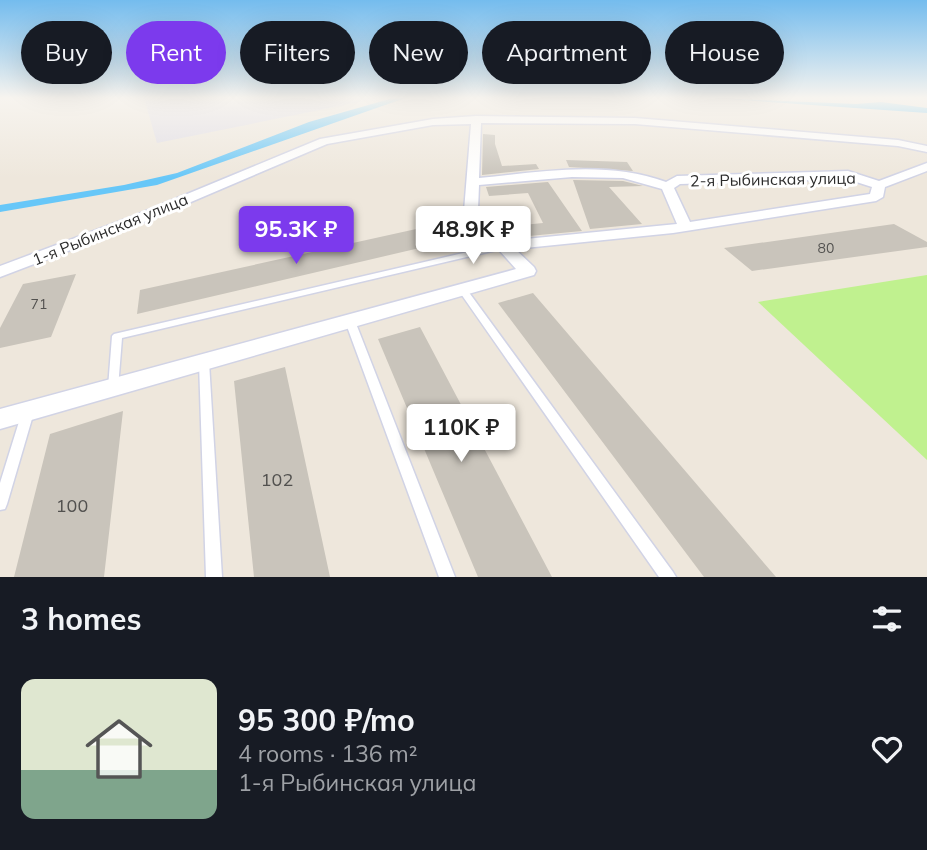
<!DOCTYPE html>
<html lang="en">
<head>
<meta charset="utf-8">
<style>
  body { margin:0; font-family:Mulish,sans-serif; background:#20242c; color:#f1f3f6; height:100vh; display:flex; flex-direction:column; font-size:26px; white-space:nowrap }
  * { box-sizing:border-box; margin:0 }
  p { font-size:23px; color:#9ea1a6 }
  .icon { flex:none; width:38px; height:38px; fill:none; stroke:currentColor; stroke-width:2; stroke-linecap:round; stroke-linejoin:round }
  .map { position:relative; height:577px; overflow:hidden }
  .details { display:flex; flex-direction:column; background:#171b24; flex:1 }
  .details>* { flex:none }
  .guide { position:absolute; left:21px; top:21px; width:886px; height:63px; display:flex; gap:14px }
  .price { position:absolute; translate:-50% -60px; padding:0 16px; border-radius:7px; background:#fff; color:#222; font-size:23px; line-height:46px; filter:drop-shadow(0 2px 4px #0008) }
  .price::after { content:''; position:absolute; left:50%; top:42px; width:21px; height:16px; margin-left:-10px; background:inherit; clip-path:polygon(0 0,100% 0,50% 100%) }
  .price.current { background:#7c3aed; color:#fff }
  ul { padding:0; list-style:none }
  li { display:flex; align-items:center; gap:21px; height:175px; padding:0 21px }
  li+li { border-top:2px solid #363941 }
  li span { display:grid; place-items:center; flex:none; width:196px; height:140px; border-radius:14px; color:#555 }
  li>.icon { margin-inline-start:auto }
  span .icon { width:84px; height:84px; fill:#fffc; stroke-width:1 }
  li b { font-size:30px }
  h2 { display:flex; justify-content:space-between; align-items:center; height:84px; padding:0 21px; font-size:30px }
  .pill { padding:0 24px; border-radius:32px; background:#171b24; box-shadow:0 7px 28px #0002; font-size:24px; line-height:63px }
  .pill.current { background:#7c3aed; color:#fff }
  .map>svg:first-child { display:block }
</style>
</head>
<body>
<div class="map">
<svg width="927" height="577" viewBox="0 0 927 577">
  <rect width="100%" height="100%" fill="#eee7dc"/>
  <!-- industrial -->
  <path fill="#e0dde6" d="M144,98H379L157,143Z"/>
  <!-- pitch -->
  <path fill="#c0f18f" d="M927,275V460L758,302Z"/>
  <!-- water -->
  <path fill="#67c7f8" d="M393,98H405L157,185L0,212V205L124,185L177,173L309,122Z
    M713,98L856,104L881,102L927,108V113Z"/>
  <!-- building -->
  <path fill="#c9c4bb" d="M483,134L495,135V144L502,166L536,164L539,169L482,175Z
    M566,160L627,162L633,171L569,167Z
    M573,180L623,181L643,186L609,187L642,224L590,229Z
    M548,182L582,231L529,236L523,225L543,223L528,193L489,196L486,187Z
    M457,220L471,236L137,314L140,290Z
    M894,224L927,242V247L752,271L724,248Z
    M76,274L51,337L0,348V328L23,284Z
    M533,293L776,577H704L498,303Z
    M420,327L552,577H478L378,339Z
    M285,367L330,577H254L234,381Z
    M123,411L104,577H14L50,434Z"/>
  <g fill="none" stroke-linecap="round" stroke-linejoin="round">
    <!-- lane casing -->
    <g stroke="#d1d3e5" stroke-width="3">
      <path id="lane" d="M502,244H505L506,246L505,248L122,338L118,388L117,391L113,392L109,391L108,388L112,336L114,334Z
        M462,286L465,287L673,572L676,577H659L459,291L458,289L459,287Z
        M350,318L355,321L455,577H439L345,321Z
        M204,358L208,359L209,362L222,577H206L199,362L200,359Z
        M28,407L32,409L34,412L7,504L5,509L0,510V483L22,412L24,409Z"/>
    </g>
    <!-- street casing -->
    <g stroke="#d1d3e5" stroke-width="3">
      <path id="street" d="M476,116L635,118L898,140L927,146V152L898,146L635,124L481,123L479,178C541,172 606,160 666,182L677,176L848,171L879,181L927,163V171L885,187L883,197L876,201L673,233L515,249L534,267L536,271L534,275L0,429V409L516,269L464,211L471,124L433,125L327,144L144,222L0,277V266L134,216L320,139L433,119ZM572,177L623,178L662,189L677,224L506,241L478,210L479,185ZM847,179L872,187L870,194L690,222L674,188L680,184Z"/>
    </g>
    <!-- lane -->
    <use href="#lane" fill="#fff" fill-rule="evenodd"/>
    <!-- street -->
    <use href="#street" fill="#fff" fill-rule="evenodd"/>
  </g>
  <!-- sky -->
  <linearGradient id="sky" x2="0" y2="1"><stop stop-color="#74bcee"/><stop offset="0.55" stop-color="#f7f4ef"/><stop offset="1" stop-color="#f7f4ef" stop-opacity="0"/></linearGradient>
  <rect width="927" height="178" fill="url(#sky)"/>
  <g text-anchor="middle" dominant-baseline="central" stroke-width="6" stroke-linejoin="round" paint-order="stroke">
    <!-- number labels -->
    <g font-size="14" fill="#52514f">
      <text x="826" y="248">80</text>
      <text x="39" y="304">71</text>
    </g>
    <!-- far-street labels -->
    <g font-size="16" fill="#2b2b2b" stroke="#fff">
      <text transform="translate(773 179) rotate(-1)">2-я Рыбинская улица</text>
      <text transform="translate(110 229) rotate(-22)">1-я Рыбинская улица</text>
    </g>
    <!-- near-number labels -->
    <g font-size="18" fill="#52514f">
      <text x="277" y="479">102</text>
      <text x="72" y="505">100</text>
    </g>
  </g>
</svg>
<b class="price current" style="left:296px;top:266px">95.3K ₽</b>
<b class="price" style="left:473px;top:266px">48.9K ₽</b>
<b class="price" style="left:461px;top:464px">110K ₽</b>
<div class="guide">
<a class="pill">Buy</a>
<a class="pill current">Rent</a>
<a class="pill">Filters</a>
<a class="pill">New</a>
<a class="pill">Apartment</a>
<a class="pill">House</a>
</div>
</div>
<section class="details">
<h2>3 homes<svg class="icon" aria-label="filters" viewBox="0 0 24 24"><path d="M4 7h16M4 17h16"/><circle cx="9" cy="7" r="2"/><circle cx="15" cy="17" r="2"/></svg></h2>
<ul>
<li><span style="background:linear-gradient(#dfe7d0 65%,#7fa58c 0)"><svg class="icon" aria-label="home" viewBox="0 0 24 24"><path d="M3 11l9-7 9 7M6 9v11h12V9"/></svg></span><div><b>95 300 ₽/mo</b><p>4 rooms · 136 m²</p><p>1-я Рыбинская улица</p></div><svg class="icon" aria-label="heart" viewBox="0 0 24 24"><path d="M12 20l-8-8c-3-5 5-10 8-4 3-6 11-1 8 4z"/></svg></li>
</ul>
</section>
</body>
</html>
